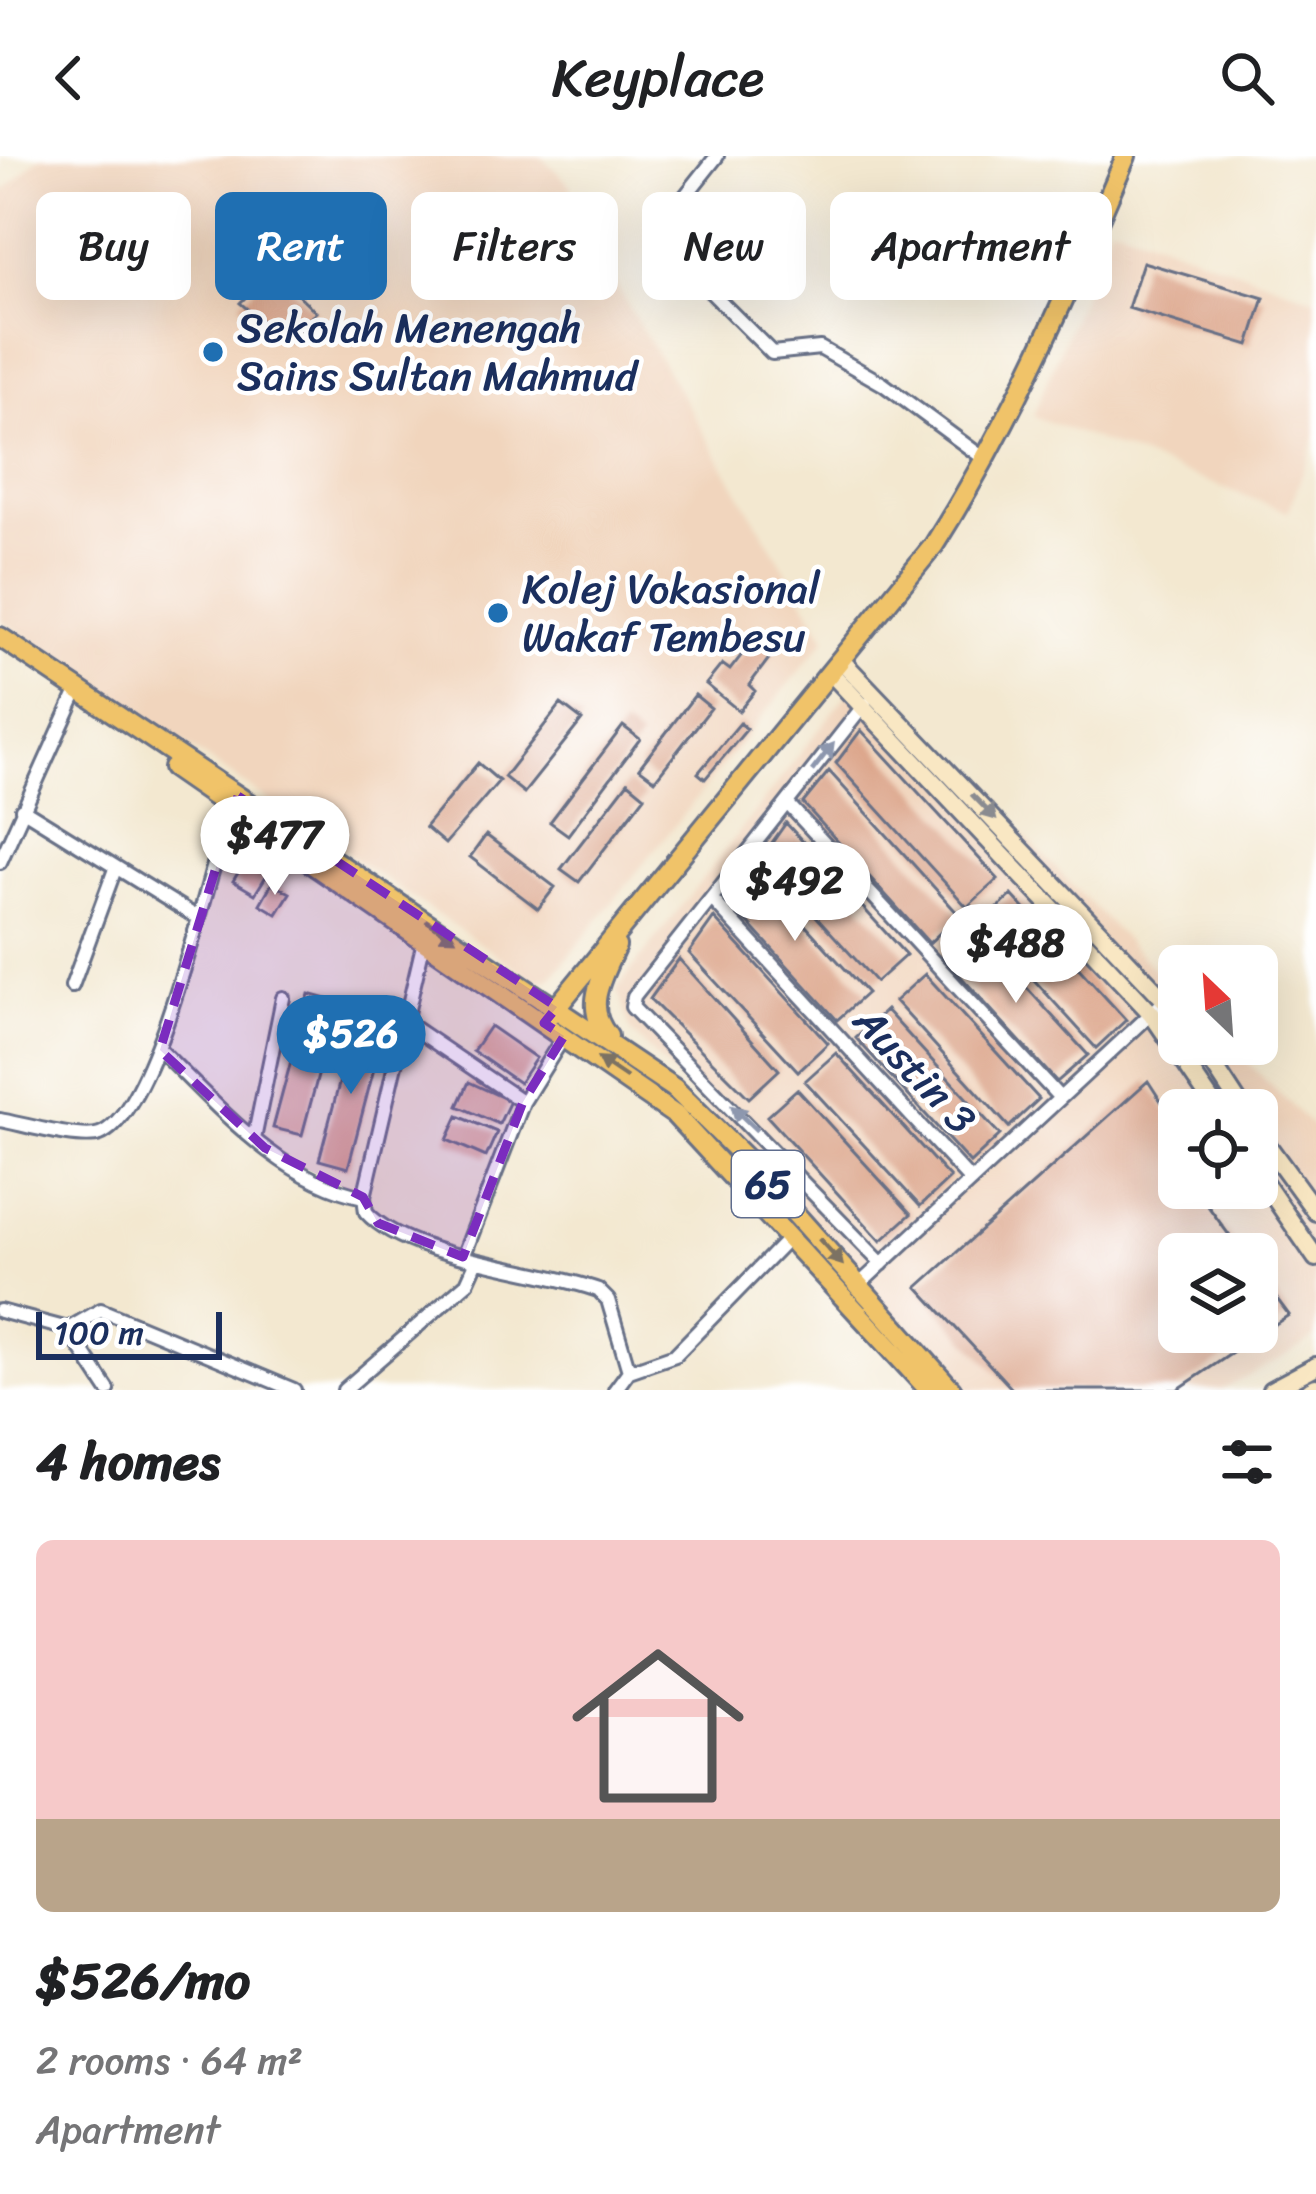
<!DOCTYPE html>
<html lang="en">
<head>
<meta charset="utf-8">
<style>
  body { margin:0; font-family:Sriracha,sans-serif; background:#f6f6f6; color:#202124; height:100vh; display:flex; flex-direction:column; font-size:45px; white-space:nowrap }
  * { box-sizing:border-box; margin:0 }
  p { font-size:39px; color:#757577 }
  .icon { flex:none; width:66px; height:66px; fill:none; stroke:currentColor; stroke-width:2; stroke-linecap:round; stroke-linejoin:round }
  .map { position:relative; height:1234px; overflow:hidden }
  .side { display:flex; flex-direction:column; background:#fff; flex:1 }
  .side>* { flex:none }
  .banner { position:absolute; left:36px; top:36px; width:1245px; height:108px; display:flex; gap:24px }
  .needle { width:78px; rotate:335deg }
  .fabs { position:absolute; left:1158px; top:789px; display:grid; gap:24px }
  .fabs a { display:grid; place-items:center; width:120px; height:120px; border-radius:18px; background:#fff; box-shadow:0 12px 48px #0002; font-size:60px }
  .scale { position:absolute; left:36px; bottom:30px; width:186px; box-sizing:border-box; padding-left:12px; border:6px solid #1b2f5e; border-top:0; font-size:33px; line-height:42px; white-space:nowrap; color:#1b2f5e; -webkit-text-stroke:9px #fff; paint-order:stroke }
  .price { position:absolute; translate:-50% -102px; padding:0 27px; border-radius:42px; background:#fff; color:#222; font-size:39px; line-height:78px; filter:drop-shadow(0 3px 6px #0008) }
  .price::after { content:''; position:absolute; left:50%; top:72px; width:36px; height:27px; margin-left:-18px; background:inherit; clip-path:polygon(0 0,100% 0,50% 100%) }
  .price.current { background:#1f6fb2; color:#fff }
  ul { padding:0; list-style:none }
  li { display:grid; align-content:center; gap:24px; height:636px; padding:0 36px }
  li span { display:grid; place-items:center; height:372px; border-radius:18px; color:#555 }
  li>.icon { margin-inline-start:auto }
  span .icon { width:216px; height:216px; fill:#fffc; stroke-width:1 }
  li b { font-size:51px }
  h2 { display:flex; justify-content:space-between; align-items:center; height:144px; padding:0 36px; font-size:51px }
  .tag { padding:0 42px; border-radius:18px; background:#fff; box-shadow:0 12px 48px #0002; font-size:42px; line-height:108px }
  .tag.current { background:#1f6fb2; color:#fff }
  header { display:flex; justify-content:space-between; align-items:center; height:156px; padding:0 36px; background:#fff; font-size:54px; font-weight:600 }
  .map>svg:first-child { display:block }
</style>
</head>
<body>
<header><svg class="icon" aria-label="back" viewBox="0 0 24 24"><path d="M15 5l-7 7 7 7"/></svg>Keyplace<svg class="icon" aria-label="search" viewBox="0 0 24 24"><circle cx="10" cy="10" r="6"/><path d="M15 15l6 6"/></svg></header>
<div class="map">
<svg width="1316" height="1234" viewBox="0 0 1316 1234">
  <rect width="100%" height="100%" fill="#fff"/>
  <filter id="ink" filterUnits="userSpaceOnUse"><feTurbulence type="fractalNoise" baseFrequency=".00833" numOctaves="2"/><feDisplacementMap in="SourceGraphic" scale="24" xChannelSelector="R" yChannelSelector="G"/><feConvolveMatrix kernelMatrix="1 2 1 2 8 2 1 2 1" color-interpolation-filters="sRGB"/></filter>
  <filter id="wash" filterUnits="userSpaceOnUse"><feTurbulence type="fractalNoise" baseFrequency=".004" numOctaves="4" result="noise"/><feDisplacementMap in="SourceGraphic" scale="48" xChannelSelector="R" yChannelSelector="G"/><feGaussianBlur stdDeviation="2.7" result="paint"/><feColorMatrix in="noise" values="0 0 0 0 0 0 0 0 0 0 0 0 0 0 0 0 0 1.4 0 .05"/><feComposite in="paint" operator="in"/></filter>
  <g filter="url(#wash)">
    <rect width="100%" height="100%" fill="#f3e8d0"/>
    <!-- built -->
    <path fill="#f1d5bd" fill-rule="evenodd" d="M41,0H541L572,31L564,42L826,482L551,822L537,826L0,463V39Z
      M1111,68L1316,143V280L1288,356L1033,260Z
      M864,516L1179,839V888H1229L1316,974V1180L1294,1195L1222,1234H959L726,972L631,876L617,833ZM1179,954H1257V1032H1179ZM1179,1098H1257V1176H1179Z"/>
    <g id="blocks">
      <!-- building -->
      <path fill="#dca58a" d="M1143,106L1264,142L1249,189L1128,152Z
        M273,114L316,156L287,186L240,147Z
        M761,474L780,488L749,529L755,535L739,555L706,528L722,508L730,514Z
        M695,539L711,552L655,624L639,612Z
        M561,548L582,564L524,637L504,621Z
        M740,567L747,573L705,623L698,617Z
        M623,570L640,583L568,679L550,666Z
        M861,574L998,723L967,751L836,607Z
        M478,607L499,625L445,688L425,671Z
        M829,615L959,759L929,787L803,647Z
        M628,626L645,640L579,726L561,713Z
        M786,667L906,799L876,826L762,701Z
        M486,679L555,731L538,753L470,701Z
        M246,704L268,717L255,738L233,725Z
        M753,712L867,837L837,864L723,739Z
        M272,727L290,737L277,758L260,748Z
        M1012,739L1126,864L1096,892L982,767Z
        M714,762L828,887L798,915L689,797Z
        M974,774L1088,899L1057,926L943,801Z
        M679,803L779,914L749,942L650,843Z
        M925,818L1039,943L1009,971L895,845Z
        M309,838L338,846L302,979L273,972Z
        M886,854L1000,979L970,1007L856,882Z
        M490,870L536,902L519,927L473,895Z
        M354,871L383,878L348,1012L319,1004Z
        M836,897L950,1022L920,1050L805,925Z
        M1148,925L1179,973V1032H1217L1202,1042L1243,1098H1179V1176H1257V1116L1289,1159L1177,1234H1013L918,1131Z
        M469,926L510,945L499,968L458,950Z
        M797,933L911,1058L881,1085L767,960Z
        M458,960L497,976L486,1001L447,984Z"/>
    </g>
  </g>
  <g filter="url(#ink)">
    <use href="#blocks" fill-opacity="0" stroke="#677086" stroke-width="3"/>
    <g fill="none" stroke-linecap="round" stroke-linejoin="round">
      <!-- street casing -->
      <g stroke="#677086" stroke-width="18">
        <path id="street" d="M717,0L660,72L708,133L772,197L820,192L883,228L986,304
          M865,548L634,840L632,851L882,1108
          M787,647L1060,942
          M22,653L198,762
          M0,706L77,535
          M712,743L971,1025
          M424,785L364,1041L366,1056C408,1103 538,1112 598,1134L608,1144L629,1215
          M72,830L115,713
          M405,866L523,946
          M160,894C218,950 281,1025 364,1041
          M0,964C22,968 81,985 100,978C158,956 209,711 232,649
          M254,983L283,842
          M463,1101L523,946L564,880
          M860,1128L1167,843
          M0,1155L68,1173L108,1234
          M68,1173L101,1154L294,1234
          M344,1234L467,1127L477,1105
          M615,1234L629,1215L675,1199L790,1081"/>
      </g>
      <!-- secondary casing -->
      <g stroke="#677086" stroke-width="22">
        <path id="secondary" d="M841,504L1179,859
          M831,517L1151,857L1217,954
          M1200,888L1243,954
          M1257,975L1316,1056
          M1257,1016L1316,1102
          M1271,1234L1316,1210
          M1310,1234L1316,1231"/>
      </g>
      <!-- primary casing -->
      <g stroke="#677086" stroke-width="24">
        <path id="primary" d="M0,481L674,932L749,1006L952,1234
          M173,612L675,959L929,1234
          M552,857L934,389C1012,266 1069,134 1126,0
          M608,880C583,850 602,822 616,790"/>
      </g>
      <!-- street -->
      <use href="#street" stroke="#fff" stroke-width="12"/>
      <!-- secondary -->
      <use href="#secondary" stroke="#f9e7c3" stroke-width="16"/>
      <!-- primary -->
      <use href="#primary" stroke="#f0c369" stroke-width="18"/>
    </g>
    <!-- one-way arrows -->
    <defs><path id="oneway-solid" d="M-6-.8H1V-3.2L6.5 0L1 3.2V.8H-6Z" transform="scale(3)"/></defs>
    <g fill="#8d97ae">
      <use href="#oneway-solid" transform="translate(823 601) rotate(-52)"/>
      <use href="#oneway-solid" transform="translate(744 962) rotate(-136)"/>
    </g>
    <use fill="#8a8b90" href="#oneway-solid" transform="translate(984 651) rotate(46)"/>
    <g fill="#7b7263">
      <use href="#oneway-solid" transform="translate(441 774) rotate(33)"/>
      <use href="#oneway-solid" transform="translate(612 912) rotate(-146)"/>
      <use href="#oneway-solid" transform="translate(831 1096) rotate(48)"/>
    </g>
  </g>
  <!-- marked area -->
  <path fill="#7b2cbf" fill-opacity="0.2" stroke="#7b2cbf" stroke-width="9" stroke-dasharray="24 15" stroke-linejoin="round" d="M238,640L557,851L544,867L564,880L523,946L463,1101L378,1067L363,1041L265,992L160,894Z"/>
  <!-- markers -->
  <g fill="#1f6fb2" stroke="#fff" stroke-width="4.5">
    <circle cx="213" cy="196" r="12"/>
    <circle cx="498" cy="457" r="12"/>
  </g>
  <g text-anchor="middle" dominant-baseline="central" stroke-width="9" stroke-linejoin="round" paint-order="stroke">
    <!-- shield labels -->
    <rect fill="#fff" stroke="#5f6d8e" stroke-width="3" x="732" y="995" width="72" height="66" rx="9"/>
    <g font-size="39" font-weight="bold" fill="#1b2f5e">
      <text x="768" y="1028">65</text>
    </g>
    <!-- poi labels -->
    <g font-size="42" fill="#1b2f5e" stroke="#fff" text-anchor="start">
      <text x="237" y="172">Sekolah Menengah<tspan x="237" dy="48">Sains Sultan Mahmud</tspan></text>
      <text x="522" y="433">Kolej Vokasional<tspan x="522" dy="48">Wakaf Tembesu</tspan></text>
    </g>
    <!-- street labels -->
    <g font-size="42" fill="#1b2f5e" stroke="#fff">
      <text transform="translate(915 914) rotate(47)">Austin 3</text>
    </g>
  </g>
</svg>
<div class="fabs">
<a><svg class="needle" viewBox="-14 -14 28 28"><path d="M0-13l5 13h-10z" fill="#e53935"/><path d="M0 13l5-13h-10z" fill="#757577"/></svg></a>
<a><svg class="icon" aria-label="locate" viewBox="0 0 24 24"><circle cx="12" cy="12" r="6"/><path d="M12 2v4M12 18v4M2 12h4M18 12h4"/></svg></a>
<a><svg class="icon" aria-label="layers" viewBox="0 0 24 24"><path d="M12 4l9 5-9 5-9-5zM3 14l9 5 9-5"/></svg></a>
</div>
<div class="scale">100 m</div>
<b class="price" style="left:275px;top:742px">$477</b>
<b class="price" style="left:795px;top:788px">$492</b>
<b class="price" style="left:1016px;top:850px">$488</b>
<b class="price current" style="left:351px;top:941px">$526</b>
<div class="banner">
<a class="tag">Buy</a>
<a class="tag current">Rent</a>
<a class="tag">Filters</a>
<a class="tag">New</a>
<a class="tag">Apartment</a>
</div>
</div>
<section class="side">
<h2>4 homes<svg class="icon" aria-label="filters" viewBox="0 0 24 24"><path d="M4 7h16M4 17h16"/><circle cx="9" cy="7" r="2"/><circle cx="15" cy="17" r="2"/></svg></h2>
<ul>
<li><span style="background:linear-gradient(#f6c9c9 75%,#b9a48a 0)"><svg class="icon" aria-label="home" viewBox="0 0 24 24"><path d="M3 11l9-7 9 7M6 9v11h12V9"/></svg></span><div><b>$526/mo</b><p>2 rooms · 64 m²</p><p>Apartment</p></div></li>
</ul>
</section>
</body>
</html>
